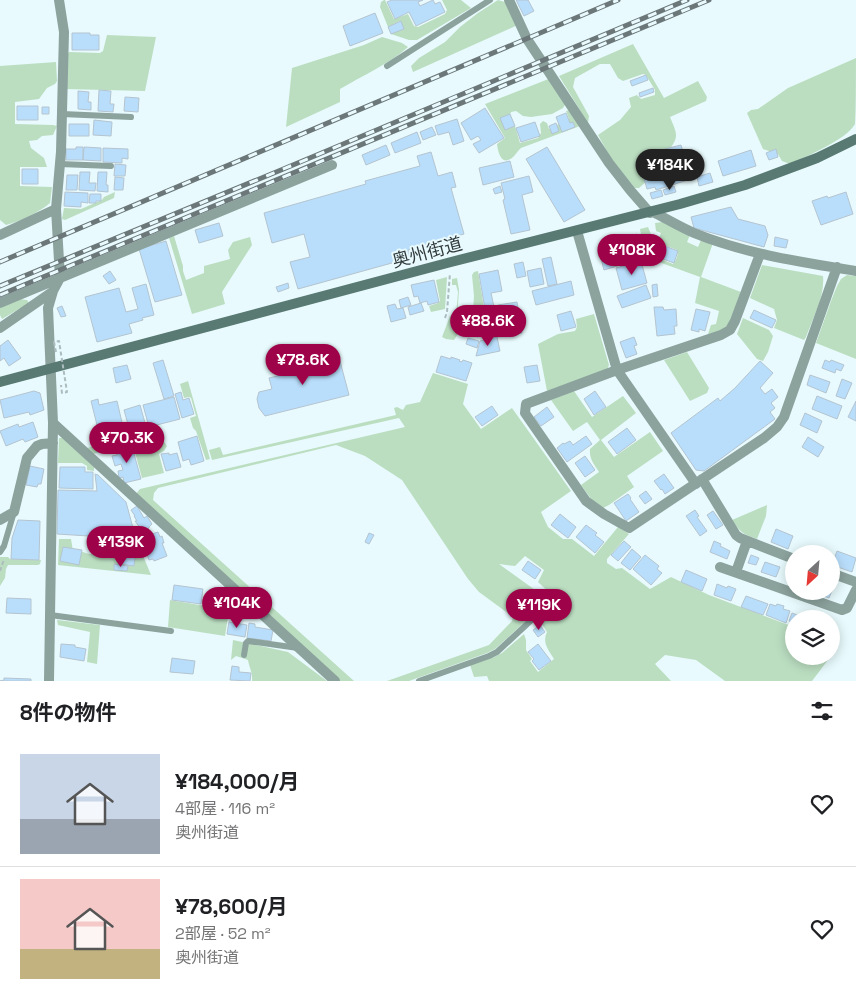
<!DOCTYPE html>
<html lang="ja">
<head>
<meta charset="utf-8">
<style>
  body { margin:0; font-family:"Space Grotesk","Noto Sans JP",sans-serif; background:#f6f6f6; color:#202124; height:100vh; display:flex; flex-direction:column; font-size:19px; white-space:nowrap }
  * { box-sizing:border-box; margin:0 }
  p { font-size:16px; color:#757577 }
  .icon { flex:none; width:28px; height:28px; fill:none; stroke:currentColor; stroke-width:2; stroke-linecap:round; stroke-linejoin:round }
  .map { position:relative; height:681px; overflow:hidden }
  .sheet { display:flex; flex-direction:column; background:#fff; flex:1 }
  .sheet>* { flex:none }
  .needle { width:32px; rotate:206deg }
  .tools { position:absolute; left:785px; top:545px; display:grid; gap:10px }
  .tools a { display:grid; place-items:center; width:55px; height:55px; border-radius:50%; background:#fff; box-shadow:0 2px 12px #0003; font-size:25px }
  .price { position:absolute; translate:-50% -42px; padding:0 11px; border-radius:18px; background:#9e0248; color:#fff; font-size:16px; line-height:32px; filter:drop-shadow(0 1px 2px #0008) }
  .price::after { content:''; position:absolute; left:50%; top:30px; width:15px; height:11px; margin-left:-8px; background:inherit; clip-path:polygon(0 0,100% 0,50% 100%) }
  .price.current { background:#222; color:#fff }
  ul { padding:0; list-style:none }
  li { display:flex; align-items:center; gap:15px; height:125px; padding:0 20px }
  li+li { border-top:1px solid #e0e0e0 }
  li span { display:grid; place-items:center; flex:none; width:140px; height:100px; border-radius:0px; color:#555 }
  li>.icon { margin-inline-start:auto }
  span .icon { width:60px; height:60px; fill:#fffc; stroke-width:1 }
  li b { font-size:21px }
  h2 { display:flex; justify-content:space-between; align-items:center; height:60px; padding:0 20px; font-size:21px }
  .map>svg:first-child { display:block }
</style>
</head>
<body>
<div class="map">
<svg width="856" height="681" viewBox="0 0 856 681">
  <rect width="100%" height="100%" fill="#e8fafd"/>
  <!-- green -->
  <path fill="#bbdec1" d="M384,0H385L394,19L408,14L414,26L418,27L445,14L447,10L442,0H461L471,8L417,40H409L391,34L404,29L400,21L388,27L380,7L381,2Z
    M498,0L508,3L520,24L413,72L411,66L419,58L445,42L460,27L478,13Z
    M107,35L156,37L145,91L66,89L67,55L69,52L100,53L103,51Z
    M382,37L402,43L408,47C389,64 362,76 340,89V102L286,127L292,68L364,45Z
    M633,44L664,98L698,81L707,97L706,101L670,117C677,134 680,137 667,152L673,166L664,179L648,180L639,188H634L610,157L598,135L620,120L631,107L629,98L637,95L641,99L655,95V90L646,75L643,74L623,81L618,78L610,64H600L575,78L573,87L589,116L588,123L559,76Z
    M856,58C856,69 856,117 855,124C846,140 807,156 790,164L782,161L778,154L763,149L747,113L751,110L758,109L788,88Z
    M56,62L57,81L55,84L47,88L39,99L15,102V124L53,125L57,126L53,135L42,136L37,140L29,141L31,148L44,158L47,167H20V186L52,187L50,203C38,213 21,221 6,225L0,220V66Z
    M551,78L566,103L563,108L552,114L531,117L523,116L516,111L511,112L505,130L515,126L520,143L538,138L541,133L540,124L543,121L547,123L549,129L569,119L566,111L570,110L580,126L521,148C517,151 516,155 512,158C501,166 498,152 497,144L505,138L485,104Z
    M115,192L114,198L65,220L62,219L64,208L81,209L102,200L104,197Z
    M663,222L690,235L687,242L698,247L701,240L713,243L701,277L741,292C737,302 732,323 724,330C719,333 714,333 708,334L711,325L716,324L719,311L695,303L700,277L645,257L640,229L648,227L655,244L652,253L653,256L673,264C676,261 679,254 677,250L659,243V238L661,233L656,231L655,223Z
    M174,236L183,266V271L186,280L204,273V266L230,259L228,250L233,242L250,237L252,245L222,292L225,304L192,314L169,238Z
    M762,265L823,276C825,296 813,318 806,337L804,340L774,328L777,320L774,309L750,298Z
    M478,271L485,314L473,311L474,296L472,275L474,272Z
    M847,275L856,276V359L816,343L831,301L837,286L841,279Z
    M447,277L445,309L431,312L429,306L438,303L440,301L436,280Z
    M457,278L459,290L457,320L459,326L458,334L454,340L446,339L442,337L450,316H456L458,292L456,285H452V279Z
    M19,299L27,300L29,303L2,319L0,315V307Z
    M594,314L609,365L607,370L547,391L538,344L558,334L575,331L577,327L576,319Z
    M743,318L769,330L773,336L768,352L763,361L757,359L737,334Z
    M687,352L709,388L707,393L690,401L664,360Z
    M433,373L468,384L463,404L481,429L512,408L571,491L541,512L548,527L563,539H572L594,556L618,527L629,534L607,559V563L616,569L622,568L650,589L671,577L709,595L794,627V656H831L812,681H725L696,660L665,655L655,664L671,681H489L487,676L474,677L470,665L494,657L502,653L524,634L526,640V650L532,659L530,661L538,672L554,659C548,649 542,643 547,632L540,621L542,616L556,604V599L538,582L544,570L525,556L515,566L499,564L549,600L495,649L487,653L409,681H387L489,645L512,621L513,617L479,592L468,579L402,480L365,456L336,445L158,488L154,493L153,500L354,681H340L135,495L140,489L405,427L399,418L212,460L209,450L220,447L223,455L396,415L394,408L397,407L403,410L406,405L420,402Z
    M188,381L210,459L206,460L196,431L193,428L190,418L196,416L191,398L189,397L184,398L180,384Z
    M574,391L592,417L623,396L636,413L601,440L614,457L650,432L663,451L627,476L634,487L609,505L603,508L592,500L581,485L599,472C594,464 589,459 590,449L600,440L587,422L573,431L551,400Z
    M154,430C157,437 163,439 167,446L164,451L159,454L164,473L142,478L133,445L129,443L113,446H103L102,451L94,454L87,448Z
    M59,438H63L94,467V471L87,470V466L82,463H58Z
    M767,505L766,516L757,539C743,534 741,533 732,520Z
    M98,538L137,541L151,575L58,565L59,539H71L73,551C76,551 81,551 83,552C88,554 91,555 96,552L95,541Z
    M0,557H8L10,559L41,560L40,564L38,565H8L6,569L5,578L0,586Z
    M170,600L229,610L225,636L168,627Z
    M57,620L100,625L97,664L87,662L90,632L58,625Z
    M233,640L288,652L327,681H252C253,673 249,667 248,660L236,656L231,660Z"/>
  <!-- building -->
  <path fill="#b9defb" stroke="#b4c4d0" d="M392,0H423L418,2L420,6L433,0L435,4L440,2L445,12L416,26L409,12L395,19L387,2Z
    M516,0H528L534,11L524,16Z
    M375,13L383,33L350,46L343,26Z
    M401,21L404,29L391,34L388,27Z
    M72,33H90V35H99V50H72Z
    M646,75L648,80L632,86L630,81Z
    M653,88L654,92L640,97L639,93Z
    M99,90L111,91L110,104H114L113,112L98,111Z
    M78,91L89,92L88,102H91V110L78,109Z
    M125,97L139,98L138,112L124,111Z
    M17,106H38V120H17Z
    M42,107H49V114H42Z
    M485,108L504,138L479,153L473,144L481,140L478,136L471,140L461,123Z
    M566,113L570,123L573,122L575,127L562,132L556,117Z
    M510,114L515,126L505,130L500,118Z
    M457,119L464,141L453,145L449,132L438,135L435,126Z
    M94,120L112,122L111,136L93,135Z
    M535,122L540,136L521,142L516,128Z
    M556,123L559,131L552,134L549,126Z
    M69,124H89V136H69Z
    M432,127L436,135L423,140L420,132Z
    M417,132L421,143L395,153L391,143Z
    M386,145L390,155L366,165L362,155Z
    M681,145L691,179L656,190L655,187L647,189L641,168L653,165L656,175L668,172L661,150Z
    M76,147H83V160H66V149H76Z
    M84,147L101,148V161L83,160Z
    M547,147L585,210L564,222L526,159Z
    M103,148L128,149V159L122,158V163L103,162Z
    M776,149L778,157L769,160L766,153Z
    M751,150L756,166L723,176L718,161Z
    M431,152L438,176L452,172L456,187L451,188L464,234L408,250L410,258L298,289L290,262L310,257L304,234L272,243L264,213L366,184L365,181L420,166L417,156Z
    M510,161L514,177L483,185L479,168Z
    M115,164L126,165L125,176H114Z
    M22,169H38V184H22Z
    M80,172H90L89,183H96L95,191L79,190Z
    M98,172H107L106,185H108V192L97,191Z
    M710,173L713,182L699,186L697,177Z
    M67,175H78L77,190H66Z
    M529,176L533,192L522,195L530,230L511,234L503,200L505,199L501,183Z
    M115,177L124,178L123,190H114Z
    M500,186L502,192L495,194L493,189Z
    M674,186L676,192L665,195L663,190Z
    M661,190L663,196L652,199L650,193Z
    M65,192L88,193V203L81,202V207L64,206Z
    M846,192L853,214L821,225L812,201L827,196L828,198Z
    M90,194H101V201H96V203H89Z
    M731,207L738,219L765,226L768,235L764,247L694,228L691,217Z
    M219,223L223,236L199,243L195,230Z
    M637,234L644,258L604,270L599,251L610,248V251L630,245L628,237Z
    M775,237L788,240L786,248L774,246Z
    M166,241L182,295L155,302L139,249Z
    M657,243L678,251L674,263L652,255Z
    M551,257L557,284L548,286L542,259Z
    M641,261L647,283L622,290L616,268Z
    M523,262L526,276L517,278L514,264Z
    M541,268L544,284L530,287L527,271Z
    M498,270L502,291L491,293L494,307L485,309L479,274Z
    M110,271L116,280L109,284L103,276Z
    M434,280L439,302L428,305L427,301L420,303L418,296L414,297L411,285Z
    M571,281L574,295L536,305L532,291Z
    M288,283L289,288L278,292L276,287Z
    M146,284L154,315L142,318L143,320L129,324L132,333L97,342L85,297L119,288L126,312L138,309L132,288Z
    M657,284L658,296L653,297L652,285Z
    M646,285L651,298L622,308L617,296Z
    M408,297L411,305L401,308L399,300Z
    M517,302L522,333L497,337L494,316L500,315L498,305Z
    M421,303L424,311L410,315L408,307Z
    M395,304L397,309L403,308L406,318L391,322L387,306Z
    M62,306L66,316L61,317L57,308Z
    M654,307H663L664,310L676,309L677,326H674L675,334L657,336Z
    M696,309L710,312L705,331L699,329V332L691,330Z
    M754,310L776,320L772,328L750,318Z
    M571,311L576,327L561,331L557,315Z
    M475,314L485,317L478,337L468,333Z
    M497,337L500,351L476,356L480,341Z
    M634,337L637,345L634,346L637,354L626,358L620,342Z
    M468,338L479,341L477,348L466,344Z
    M8,340L21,358L9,366L4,358L0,361V346Z
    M313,354L317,356L318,360L314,364L315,367L340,361L349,395L265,416L259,408L257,399L259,392L272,389L269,378L294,372L293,370L289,368L288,362L291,360Z
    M441,356L451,359V357L460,360L459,361L462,362L463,360L472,363L466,381L436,372Z
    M163,360L174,396L164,399L153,363Z
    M825,360L830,362L831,360L844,365L841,371L836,369L835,373L822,368Z
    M760,361L773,373L760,388L765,394L772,389L778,397L771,403L775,408L770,412L775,419L704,471L696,470L671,433L718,398L720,401L735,388Z
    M127,365L131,379L116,383L113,368Z
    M537,365L540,381L527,383L524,367Z
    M810,375L830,382L826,393L807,385Z
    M842,379L852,383L845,399L836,396Z
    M34,391L40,393L44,410L30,415L29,412L4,418L0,400Z
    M595,391L606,407L594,415L584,399Z
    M181,392L183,400L189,398L194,414L182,418L175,394Z
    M817,396L842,406L837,419L812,409Z
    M174,397L180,419L149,427L143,405Z
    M98,399L99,405L117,401L124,431L100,437L91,401Z
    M856,401V421L848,417Z
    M140,405L147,430L131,435L124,410Z
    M492,406L498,415L482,426L475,417Z
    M547,407L554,417L541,426L534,417Z
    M805,413L822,421L817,433L800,425Z
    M33,422L38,437L25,442L23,439L6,446L0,431L18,424L19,427Z
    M627,428L636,440L617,454L608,442Z
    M197,436L204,461L191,465L189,459L183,461L178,442Z
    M586,436L592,444L567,462L557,448L563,443L564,444L570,441L573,445Z
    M808,437L824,447L818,457L802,447Z
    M131,443L141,479L124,483L123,477L119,478L118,471L123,470L121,464L115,466L112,456L117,455L116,448Z
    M169,453V455L177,453L181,467L166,471L161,454Z
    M585,456L595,470L585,477L575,463Z
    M30,466L44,469L41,484H38L37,487L26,485Z
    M60,467H85V472H93V489L59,488Z
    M95,474L98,475L126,502L136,539L57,534L58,490L97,491Z
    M664,474L674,488L665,494L662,489L661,490L654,481Z
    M646,491L652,499L645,504L639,496Z
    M628,494L631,498L630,499L639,512L626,521L614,503Z
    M137,506L144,518L147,516L152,524L149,527V528L143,532L135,521H137L134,516H135L131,510Z
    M695,510L699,516L697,517L707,531L700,536L686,516Z
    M713,511L723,525L716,529L707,515Z
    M560,514L576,527L568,538L551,525Z
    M18,520L40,521L39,560L11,559L12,538Z
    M586,525L597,533L595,535L604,542L595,553L576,537Z
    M776,529L793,536L788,549L771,542Z
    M158,532L160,537L162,536L164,543H162L167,556L154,561L153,559L149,560L144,546L145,545L143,537Z
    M369,533L374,535L369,544L365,542Z
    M624,541L631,547L618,561L611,555Z
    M714,541L721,544L720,546L730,551L727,559L710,552Z
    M126,543L137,544L134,566L121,564L123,554H124Z
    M63,547L82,550L79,565L60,561Z
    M632,549L641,557L630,570L621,563Z
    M837,551L856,558L852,572L832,565Z
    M645,555L659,566L657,569L662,573L651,585L633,569Z
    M751,555L759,558L756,565L748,563Z
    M528,561L541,570L535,579L522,570Z
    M765,562L780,567L776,577L761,572Z
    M114,564L128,566L127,571L114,570Z
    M686,570L707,579L702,591L681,582Z
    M717,584L727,588L728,586L736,589L731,601L714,595Z
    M174,585L203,589L201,604L172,600Z
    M831,586H834L829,598L813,592L814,591H831Z
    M220,596L233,598L232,608L219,606Z
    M746,596L768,604L763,615L741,607Z
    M7,598L31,599V614L6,613Z
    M770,604L776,606L777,604L784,606L783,609L790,611L786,623L766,615Z
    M792,613L802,617L801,619H794V623L789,621Z
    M229,622L247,625L245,637L227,634Z
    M249,623L255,624V627L273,630L271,641L247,638Z
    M540,625L545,632L538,637L533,630Z
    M61,644L75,645V647L86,649L84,661L60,657Z
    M538,644L551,661L539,670L532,661L534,659L528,652Z
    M172,658L195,661L193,674L170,672Z
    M232,666L239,667V672L251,673L250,681L230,680Z
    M4,678L31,679V681H0L4,680Z"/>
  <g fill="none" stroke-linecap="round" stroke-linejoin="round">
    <!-- path -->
    <path stroke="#adbcbf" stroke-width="2" stroke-dasharray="4 2.5" stroke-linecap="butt" d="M445,318L447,312L450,273
      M0,571L4,559"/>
    <!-- service -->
    <path stroke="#8ca29d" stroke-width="6" d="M387,66L490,0
      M62,114L131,117
      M60,164L111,166
      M0,552L4,546L14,512
      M50,615L171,631
      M244,655L246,643L248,641L298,648
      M419,681L489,656L497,652L552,601"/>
    <!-- minor -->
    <path stroke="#8ca29d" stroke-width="10" d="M509,0L527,39L609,163L630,190L650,213
      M653,212C667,219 680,227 694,233C746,254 801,262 856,271
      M577,231L617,370L696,484
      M0,235L56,209
      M760,254L735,321L730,330L721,335L617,370L526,404L525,413L586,501L604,514L629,528L764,438L777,427L784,417L837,267
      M0,303L332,165
      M0,328L52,292
      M53,423L335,681
      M702,479L736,535L740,538L794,559
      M0,520L14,512L27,458L37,446L42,444L53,443
      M720,567L842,610L847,608L856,590
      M736,572L747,541
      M831,573L856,582V583
      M49,681L53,423L48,308L53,291L60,278L56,209L61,152L64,32L59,0"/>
    <!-- secondary -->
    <path stroke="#597973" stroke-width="10" d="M0,382L451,262L680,204L745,185L817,158L856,139"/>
    <!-- rail casing -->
    <g stroke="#6b7779" stroke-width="5">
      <path id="rail" d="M0,262L618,0
        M0,286L281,170L687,0
        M0,295L709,0"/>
    </g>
    <!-- rail -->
    <use href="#rail" stroke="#e8fafd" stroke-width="3" stroke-dasharray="9" stroke-linecap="butt"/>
    <!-- path-bridge -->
    <path stroke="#adbcbf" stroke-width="2" stroke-dasharray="4 2.5" stroke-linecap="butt" d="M56,352L54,342L59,341L67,392L62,393L61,385"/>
  </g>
  <g text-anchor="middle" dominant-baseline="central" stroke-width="4" stroke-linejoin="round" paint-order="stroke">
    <!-- street labels -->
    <g font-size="18" fill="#30393b" stroke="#e8fafd">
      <text transform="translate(427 252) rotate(-15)">奥州街道</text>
    </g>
  </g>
</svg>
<div class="tools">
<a><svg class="needle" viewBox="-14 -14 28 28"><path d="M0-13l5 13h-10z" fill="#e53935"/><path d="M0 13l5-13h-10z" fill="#757577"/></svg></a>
<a><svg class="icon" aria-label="layers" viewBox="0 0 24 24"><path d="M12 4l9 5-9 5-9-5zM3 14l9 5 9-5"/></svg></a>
</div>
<b class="price current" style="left:670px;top:191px">¥184K</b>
<b class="price" style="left:632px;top:276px">¥108K</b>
<b class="price" style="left:488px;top:347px">¥88.6K</b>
<b class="price" style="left:303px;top:386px">¥78.6K</b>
<b class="price" style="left:127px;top:464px">¥70.3K</b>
<b class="price" style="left:121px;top:568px">¥139K</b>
<b class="price" style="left:237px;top:629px">¥104K</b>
<b class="price" style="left:539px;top:631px">¥119K</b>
</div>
<section class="sheet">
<h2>8件の物件<svg class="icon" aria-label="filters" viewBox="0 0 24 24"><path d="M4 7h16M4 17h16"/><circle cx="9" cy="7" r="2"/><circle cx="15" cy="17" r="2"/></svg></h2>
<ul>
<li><span style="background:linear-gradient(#c9d6e8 65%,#9aa5b1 0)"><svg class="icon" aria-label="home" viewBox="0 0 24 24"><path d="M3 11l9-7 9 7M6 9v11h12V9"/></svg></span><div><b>¥184,000/月</b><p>4部屋 · 116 m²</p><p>奥州街道</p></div><svg class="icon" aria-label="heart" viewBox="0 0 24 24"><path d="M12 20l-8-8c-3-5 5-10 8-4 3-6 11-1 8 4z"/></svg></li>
<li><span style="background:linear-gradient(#f6c9c9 70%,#c2b280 0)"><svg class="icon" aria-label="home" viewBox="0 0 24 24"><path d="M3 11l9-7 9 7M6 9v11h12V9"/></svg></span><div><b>¥78,600/月</b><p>2部屋 · 52 m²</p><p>奥州街道</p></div><svg class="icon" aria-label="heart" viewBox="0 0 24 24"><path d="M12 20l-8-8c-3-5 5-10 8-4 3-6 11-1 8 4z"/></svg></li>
</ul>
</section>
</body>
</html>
